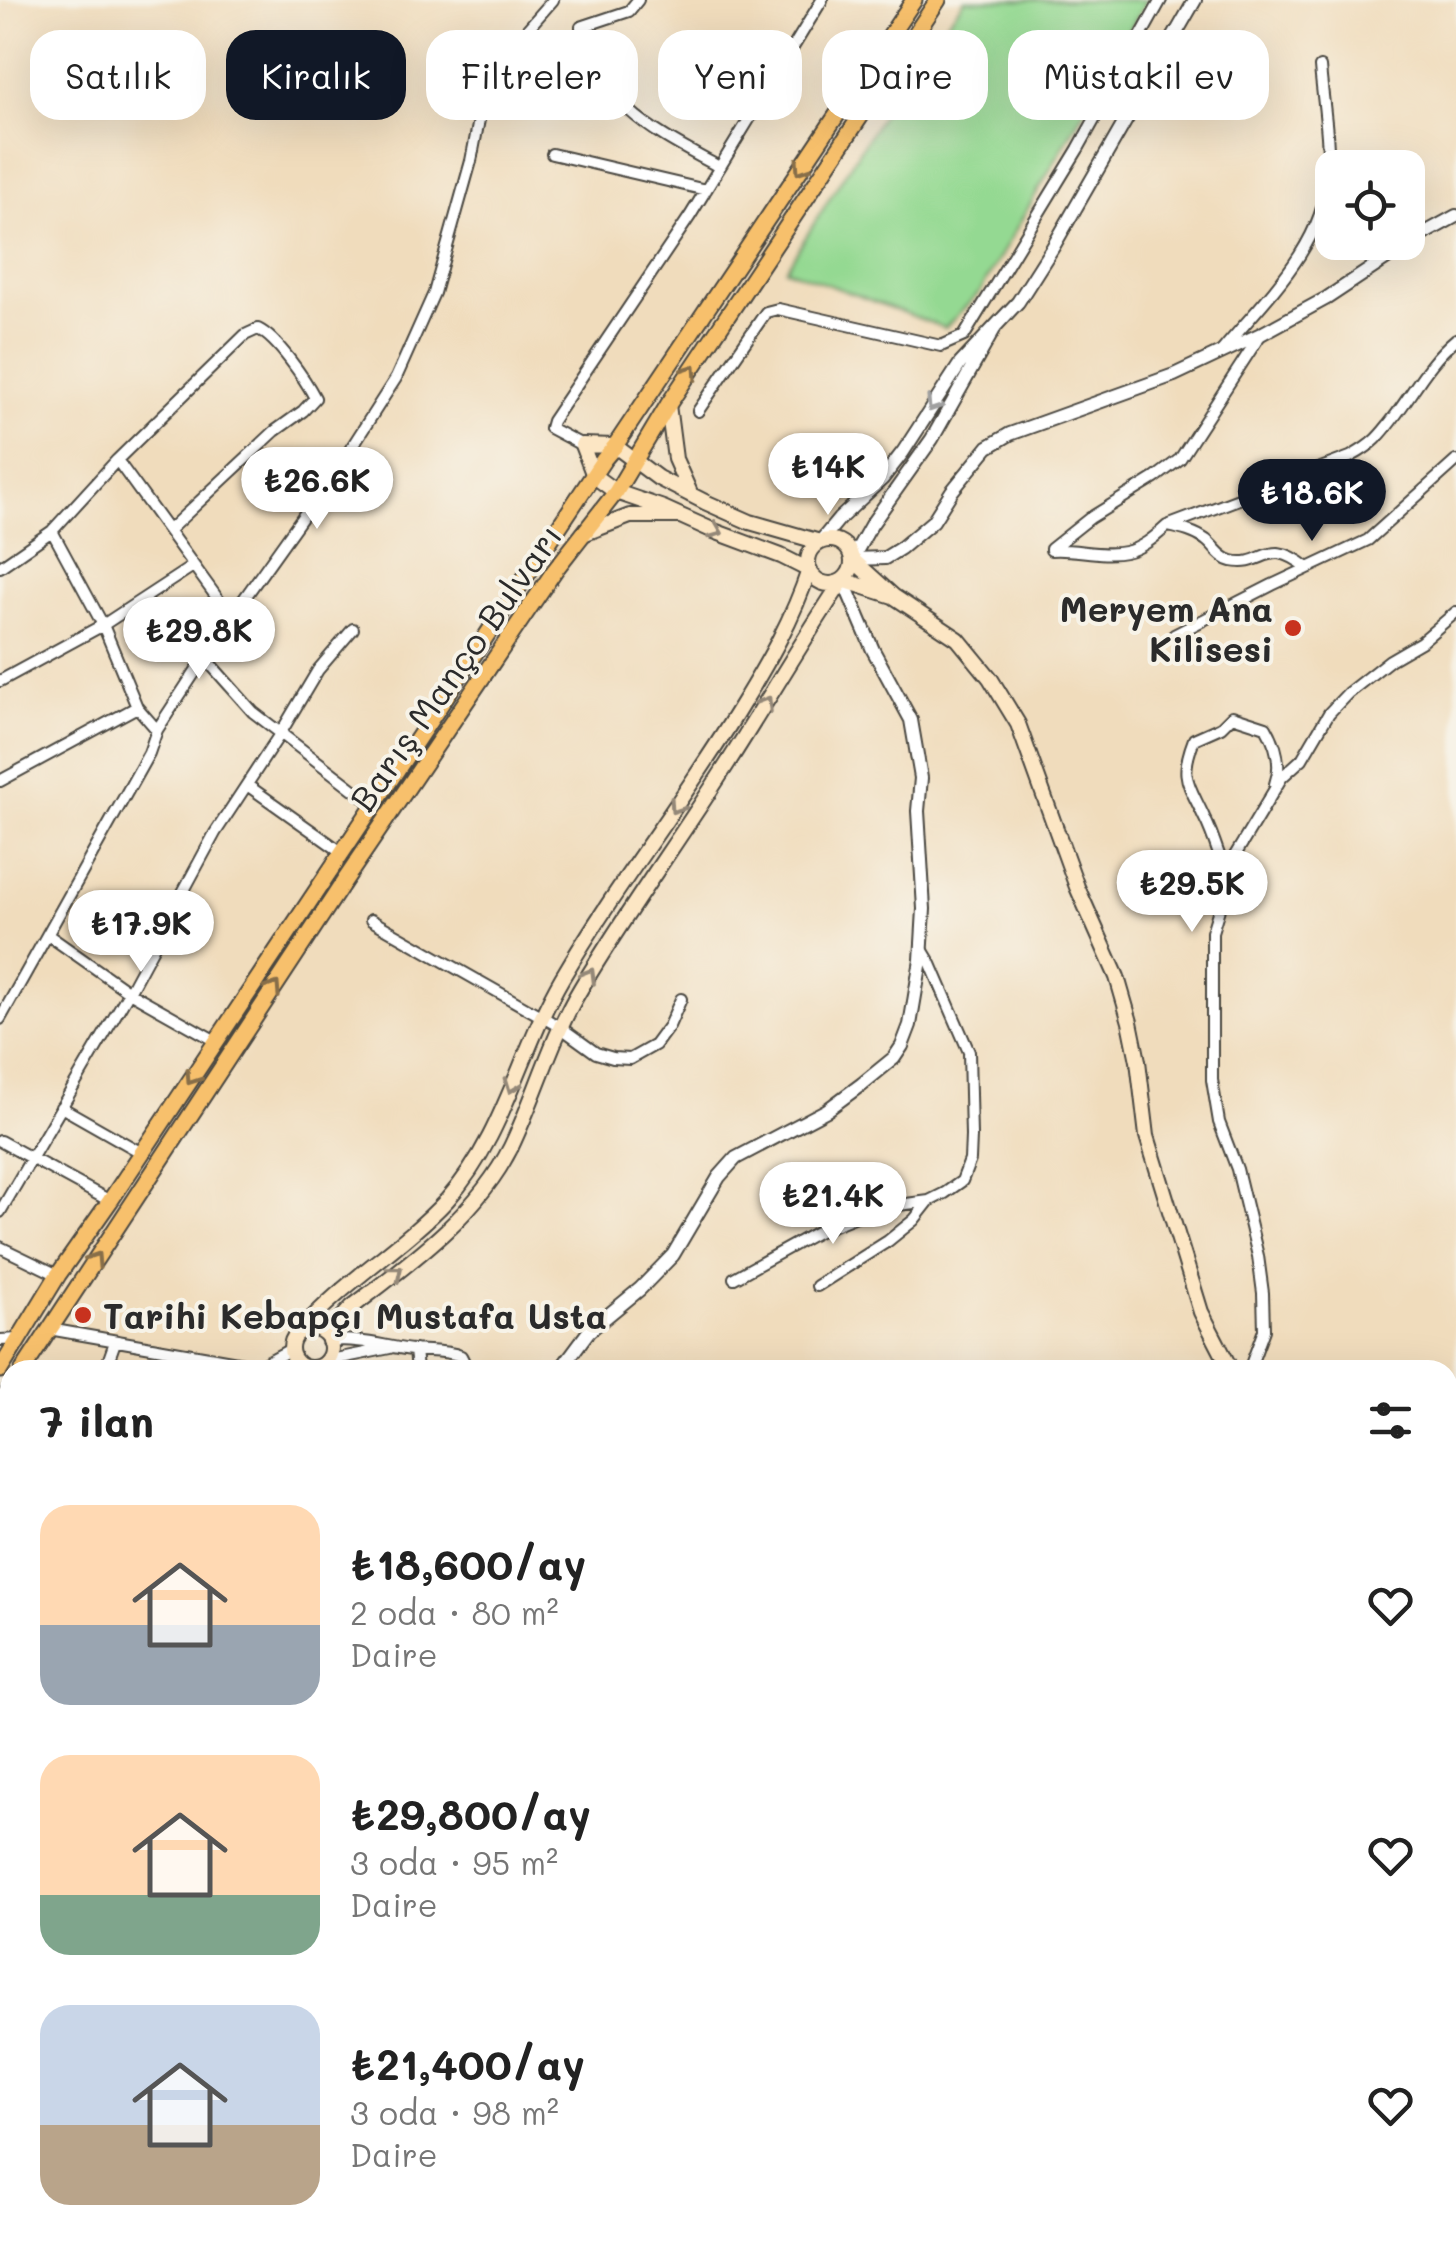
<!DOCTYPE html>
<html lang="tr">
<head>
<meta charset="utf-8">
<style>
  body { margin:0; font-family:Mali,sans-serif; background:#f6f6f6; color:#222; height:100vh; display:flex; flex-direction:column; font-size:38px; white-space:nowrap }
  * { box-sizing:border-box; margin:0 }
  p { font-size:32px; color:#767676 }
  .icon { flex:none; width:55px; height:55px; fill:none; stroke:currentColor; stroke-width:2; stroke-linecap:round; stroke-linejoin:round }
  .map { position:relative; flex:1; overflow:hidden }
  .details { position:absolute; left:0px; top:1360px; width:1458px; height:892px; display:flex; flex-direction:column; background:#fff; border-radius:30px 30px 0 0; box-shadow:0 10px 40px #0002 }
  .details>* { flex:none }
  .hud { position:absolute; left:30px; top:30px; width:1398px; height:90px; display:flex; gap:20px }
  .buttons { position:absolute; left:1315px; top:150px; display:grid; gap:20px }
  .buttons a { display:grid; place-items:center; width:110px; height:110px; border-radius:20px; background:#fff; box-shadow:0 10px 40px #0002; font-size:50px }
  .price { position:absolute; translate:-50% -85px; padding:0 22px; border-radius:35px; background:#fff; color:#222; font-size:32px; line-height:65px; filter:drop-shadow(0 2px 5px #0008) }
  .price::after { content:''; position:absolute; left:50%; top:60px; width:30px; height:22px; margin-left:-15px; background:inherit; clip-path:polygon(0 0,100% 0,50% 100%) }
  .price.active { background:#111827; color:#fff }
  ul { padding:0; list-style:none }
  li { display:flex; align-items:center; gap:30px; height:250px; padding:0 40px }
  li span { display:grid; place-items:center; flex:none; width:280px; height:200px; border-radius:30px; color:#555 }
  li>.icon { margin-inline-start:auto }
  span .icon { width:120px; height:120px; fill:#fffc; stroke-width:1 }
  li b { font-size:42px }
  h2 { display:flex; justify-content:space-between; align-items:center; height:120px; padding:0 40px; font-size:42px }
  .chip { padding:0 35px; border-radius:30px; background:#fff; box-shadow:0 10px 40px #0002; font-size:35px; line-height:90px }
  .chip.active { background:#111827; color:#fff }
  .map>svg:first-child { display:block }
</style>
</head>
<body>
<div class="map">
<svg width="1456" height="2251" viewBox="0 0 1456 2251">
  <rect width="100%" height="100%" fill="#f7f3e8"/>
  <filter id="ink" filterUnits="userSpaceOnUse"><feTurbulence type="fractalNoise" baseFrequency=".01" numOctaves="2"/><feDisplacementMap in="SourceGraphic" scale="20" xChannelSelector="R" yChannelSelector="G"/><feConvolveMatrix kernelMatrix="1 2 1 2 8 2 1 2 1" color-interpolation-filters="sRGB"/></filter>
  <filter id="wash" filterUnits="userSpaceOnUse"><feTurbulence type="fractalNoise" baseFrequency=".0048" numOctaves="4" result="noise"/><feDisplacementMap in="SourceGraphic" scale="40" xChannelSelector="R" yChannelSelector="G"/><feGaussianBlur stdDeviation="2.25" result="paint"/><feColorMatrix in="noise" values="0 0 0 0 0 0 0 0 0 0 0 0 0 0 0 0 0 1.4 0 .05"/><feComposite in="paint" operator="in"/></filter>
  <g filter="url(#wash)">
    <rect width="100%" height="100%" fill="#f0dcbc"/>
    <!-- green -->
    <path fill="#94d992" stroke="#60825e" stroke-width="2.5" d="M965,0H1147L980,292L945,328L786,269C843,178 897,83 965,0Z
      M10,1585V1765L0,1784V1586Z"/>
  </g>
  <g filter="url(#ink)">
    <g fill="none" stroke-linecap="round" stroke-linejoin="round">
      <!-- minor casing -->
      <g stroke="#494641" stroke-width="14">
        <path id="minor" d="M638,0L629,11L581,27C601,107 653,131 719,167
          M552,154L706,190
          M1221,352C1263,301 1324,246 1328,176C1330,141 1323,102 1320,67
          M698,411L766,312L778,309L941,346L964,336L1078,149L1161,0
          M582,445L550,428L552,421L690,216L822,0
          M117,460L231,617
          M1168,526C1182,529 1195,532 1206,540C1215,547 1221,559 1232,561C1265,568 1267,535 1308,568
          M52,531L103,625L137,707L157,730
          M1051,549L1090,518L1155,478L1180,459L1259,337
          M1051,550C1075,548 1101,557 1125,552C1141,549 1155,537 1167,526L1350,457C1359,452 1369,446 1376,439C1407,407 1422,367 1456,339
          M0,567L52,531L117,460L245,335L258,329C277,338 305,379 315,398L303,411L275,431L169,530
          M144,600L205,658L253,712L374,805
          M1174,635L1272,585L1368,540L1456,461
          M0,681L103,625L193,566
          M0,781L137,707
          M247,785L343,853
          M1225,872C1218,853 1213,834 1204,817C1188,782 1179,778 1194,739L1221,727L1232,716L1266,727C1276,744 1282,765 1275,784
          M371,920L560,1027L596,1053L613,1058L630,1059L655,1045L669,1026L681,999
          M48,935L129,992L216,1041
          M0,1019L149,753L157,730L231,617L348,453L396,378L434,293L471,161L485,89L517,41L553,0
          M61,1107L142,1153
          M0,1141L110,1201
          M0,1212L129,992L215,833L280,734L318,670L353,629
          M0,1247L58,1275
          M734,1278L819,1231L876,1208L929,1201
          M817,1286L888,1241L914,1220L929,1201L945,1193L962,1181L970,1160L971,1136L969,1052L931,964L922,949
          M49,1329L260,1366L291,1349
          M0,1340L19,1339
          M329,1341C361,1338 381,1346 412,1350C429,1352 445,1350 461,1356L468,1370
          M415,1350L417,1370
          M326,1361L390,1348
          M105,1370L115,1342
          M1249,1370L1264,1330L1263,1293L1258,1256L1237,1169L1219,1122L1212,1080V932L1223,896L1225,872L1282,777L1302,759L1329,713L1348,693L1390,660L1421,642L1456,612
          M1448,1896H1456
          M1448,2074L1456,2072
          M858,2242L864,2251
          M1433,2242L1441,2251
          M70,2251L75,2242
          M136,2251L140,2242
          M227,2251L230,2242
          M824,2251L825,2242
          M931,2251L934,2242
          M1182,2251L1189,2242"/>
      </g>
      <!-- tertiary casing -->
      <g stroke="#494641" stroke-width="16">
        <path id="tertiary" d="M994,329L932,439L871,525L852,559L885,558L901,548L933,521L952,491L988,447L1010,434L1174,375L1261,334L1327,298L1425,233L1456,216
          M820,542L839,519L882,479L903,452L960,364L1018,302L1053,247L1195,0
          M560,1370L589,1331L640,1289L673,1255L719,1177L736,1158L827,1110L862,1084L894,1058L902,1046L910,1025L921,960L924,909L918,811L921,778L911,720L873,650L843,580
          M0,1511L10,1515
          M0,1526L10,1530"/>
      </g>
      <!-- secondary casing -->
      <g stroke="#494641" stroke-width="18">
        <path id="secondary" d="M668,405L675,459L691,495
          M583,534L630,516H678
          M808 562a22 22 0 1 1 44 0a22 22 0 1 1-44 0Z
          M852,559L893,596L958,639L990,678L1018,724L1077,887L1117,977L1130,1022L1138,1061L1147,1136L1201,1312L1231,1370
          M291 1348a20 20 0 1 1 40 0a20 20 0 1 1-40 0Z
          M300,1331C343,1282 402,1248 447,1200C504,1137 520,1050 562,978C617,884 685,799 741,706C768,662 793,619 809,570L781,556L714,531L663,508L616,492L594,476L582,445L615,446L658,478L705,502L750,522L820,542
          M329,1341L341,1319L352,1307C411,1262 477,1215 511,1147C536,1095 551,1038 581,988C625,914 676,844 722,772C763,709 801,642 843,580L893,596
          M1448,1519H1456"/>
      </g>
      <!-- primary casing -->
      <g stroke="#494641" stroke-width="19">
        <path id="primary" d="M1448,2170L1456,2163
          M1448,2200L1456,2193
          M0,2208L10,2209
          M0,2226H10
          M250,2242L340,2251
          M477,2242L698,2251
          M1355,2251L1365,2242
          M1388,2251L1398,2242"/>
      </g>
      <!-- trunk casing -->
      <g stroke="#494641" stroke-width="19">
        <path id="trunk" d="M0,1370L58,1275L110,1201L604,459L615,446L914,0
          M23,1370L345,880L555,570L616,492L668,405L938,0
          M0,1406L10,1390"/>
      </g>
      <!-- minor -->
      <use href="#minor" stroke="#fff" stroke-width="10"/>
      <!-- tertiary -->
      <use href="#tertiary" stroke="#fff" stroke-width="12"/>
      <!-- secondary -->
      <use href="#secondary" stroke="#fce6c4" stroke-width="14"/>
      <!-- primary -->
      <use href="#primary" stroke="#f7c06c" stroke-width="15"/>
      <!-- trunk -->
      <use href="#trunk" stroke="#f7c06c" stroke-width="15"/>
    </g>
    <!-- one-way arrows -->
    <defs><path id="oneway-chevron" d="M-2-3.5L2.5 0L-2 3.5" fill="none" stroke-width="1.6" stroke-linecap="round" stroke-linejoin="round" transform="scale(2.5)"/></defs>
    <g stroke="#876e48">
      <use href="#oneway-chevron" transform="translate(801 168) rotate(124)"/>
      <use href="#oneway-chevron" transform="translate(691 371) rotate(-56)"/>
      <use href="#oneway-chevron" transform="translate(274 988) rotate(-57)"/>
      <use href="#oneway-chevron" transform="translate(192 1078) rotate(124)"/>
      <use href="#oneway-chevron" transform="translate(95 1259) rotate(-57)"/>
    </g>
    <use stroke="#a0a0a0" href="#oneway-chevron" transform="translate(933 405) rotate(123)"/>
    <g stroke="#948878">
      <use href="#oneway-chevron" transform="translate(716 531) rotate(22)"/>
      <use href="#oneway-chevron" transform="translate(766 703) rotate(-58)"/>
      <use href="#oneway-chevron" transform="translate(676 807) rotate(124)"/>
      <use href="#oneway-chevron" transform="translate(589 975) rotate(-59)"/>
      <use href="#oneway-chevron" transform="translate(512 1086) rotate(111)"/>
      <use href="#oneway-chevron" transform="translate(396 1272) rotate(-39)"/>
    </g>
  </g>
  <!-- markers -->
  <g fill="#c8321e" stroke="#f7f3e8" stroke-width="4">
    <circle cx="1293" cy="628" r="10"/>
    <circle cx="83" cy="1315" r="10"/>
  </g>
  <g text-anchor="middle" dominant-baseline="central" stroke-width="8" stroke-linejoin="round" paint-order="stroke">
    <!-- poi labels -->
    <g font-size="35" font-weight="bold" fill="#2b2b2b" stroke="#f7f3e8" text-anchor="end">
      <text x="1273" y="608">Meryem Ana<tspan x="1273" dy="40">Kilisesi</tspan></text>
      <text x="103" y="1315" text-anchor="start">Tarihi Kebapçı Mustafa Usta</text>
    </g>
    <!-- street labels -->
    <g font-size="35" fill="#2b2b2b" stroke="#f7f3e8">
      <text transform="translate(455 667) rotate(-55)">Barış Manço Bulvarı</text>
    </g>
  </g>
</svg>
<div class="buttons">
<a><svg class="icon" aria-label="locate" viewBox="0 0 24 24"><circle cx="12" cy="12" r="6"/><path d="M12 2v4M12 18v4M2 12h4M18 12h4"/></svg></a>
</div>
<b class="price" style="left:828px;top:518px">₺14K</b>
<b class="price" style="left:317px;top:532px">₺26.6K</b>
<b class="price active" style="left:1312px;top:544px">₺18.6K</b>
<b class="price" style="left:199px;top:682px">₺29.8K</b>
<b class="price" style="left:1192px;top:935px">₺29.5K</b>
<b class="price" style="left:141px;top:975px">₺17.9K</b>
<b class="price" style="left:833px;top:1247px">₺21.4K</b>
<div class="hud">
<a class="chip">Satılık</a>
<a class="chip active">Kiralık</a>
<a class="chip">Filtreler</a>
<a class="chip">Yeni</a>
<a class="chip">Daire</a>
<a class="chip">Müstakil ev</a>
</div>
<section class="details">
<h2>7 ilan<svg class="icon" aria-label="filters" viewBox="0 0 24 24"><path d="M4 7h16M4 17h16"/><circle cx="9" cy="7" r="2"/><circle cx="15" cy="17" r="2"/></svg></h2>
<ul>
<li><span style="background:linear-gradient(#ffd9b3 60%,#9aa5b1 0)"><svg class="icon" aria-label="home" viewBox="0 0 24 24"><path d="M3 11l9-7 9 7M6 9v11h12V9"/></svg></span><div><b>₺18,600/ay</b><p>2 oda · 80 m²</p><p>Daire</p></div><svg class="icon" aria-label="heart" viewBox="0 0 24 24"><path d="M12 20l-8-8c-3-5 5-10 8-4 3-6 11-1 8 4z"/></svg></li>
<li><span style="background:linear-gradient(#ffd9b3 70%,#7fa58c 0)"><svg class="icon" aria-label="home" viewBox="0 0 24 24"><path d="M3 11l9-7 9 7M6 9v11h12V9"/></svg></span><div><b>₺29,800/ay</b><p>3 oda · 95 m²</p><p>Daire</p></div><svg class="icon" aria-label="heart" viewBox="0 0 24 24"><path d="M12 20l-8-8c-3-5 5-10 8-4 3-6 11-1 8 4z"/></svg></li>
<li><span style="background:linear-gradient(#c9d6e8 60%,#b9a48a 0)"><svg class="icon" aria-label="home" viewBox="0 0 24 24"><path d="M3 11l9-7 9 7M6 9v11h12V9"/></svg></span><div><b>₺21,400/ay</b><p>3 oda · 98 m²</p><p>Daire</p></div><svg class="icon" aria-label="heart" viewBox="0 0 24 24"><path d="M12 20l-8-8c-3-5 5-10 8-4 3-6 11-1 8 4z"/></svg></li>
</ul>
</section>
</div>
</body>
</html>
